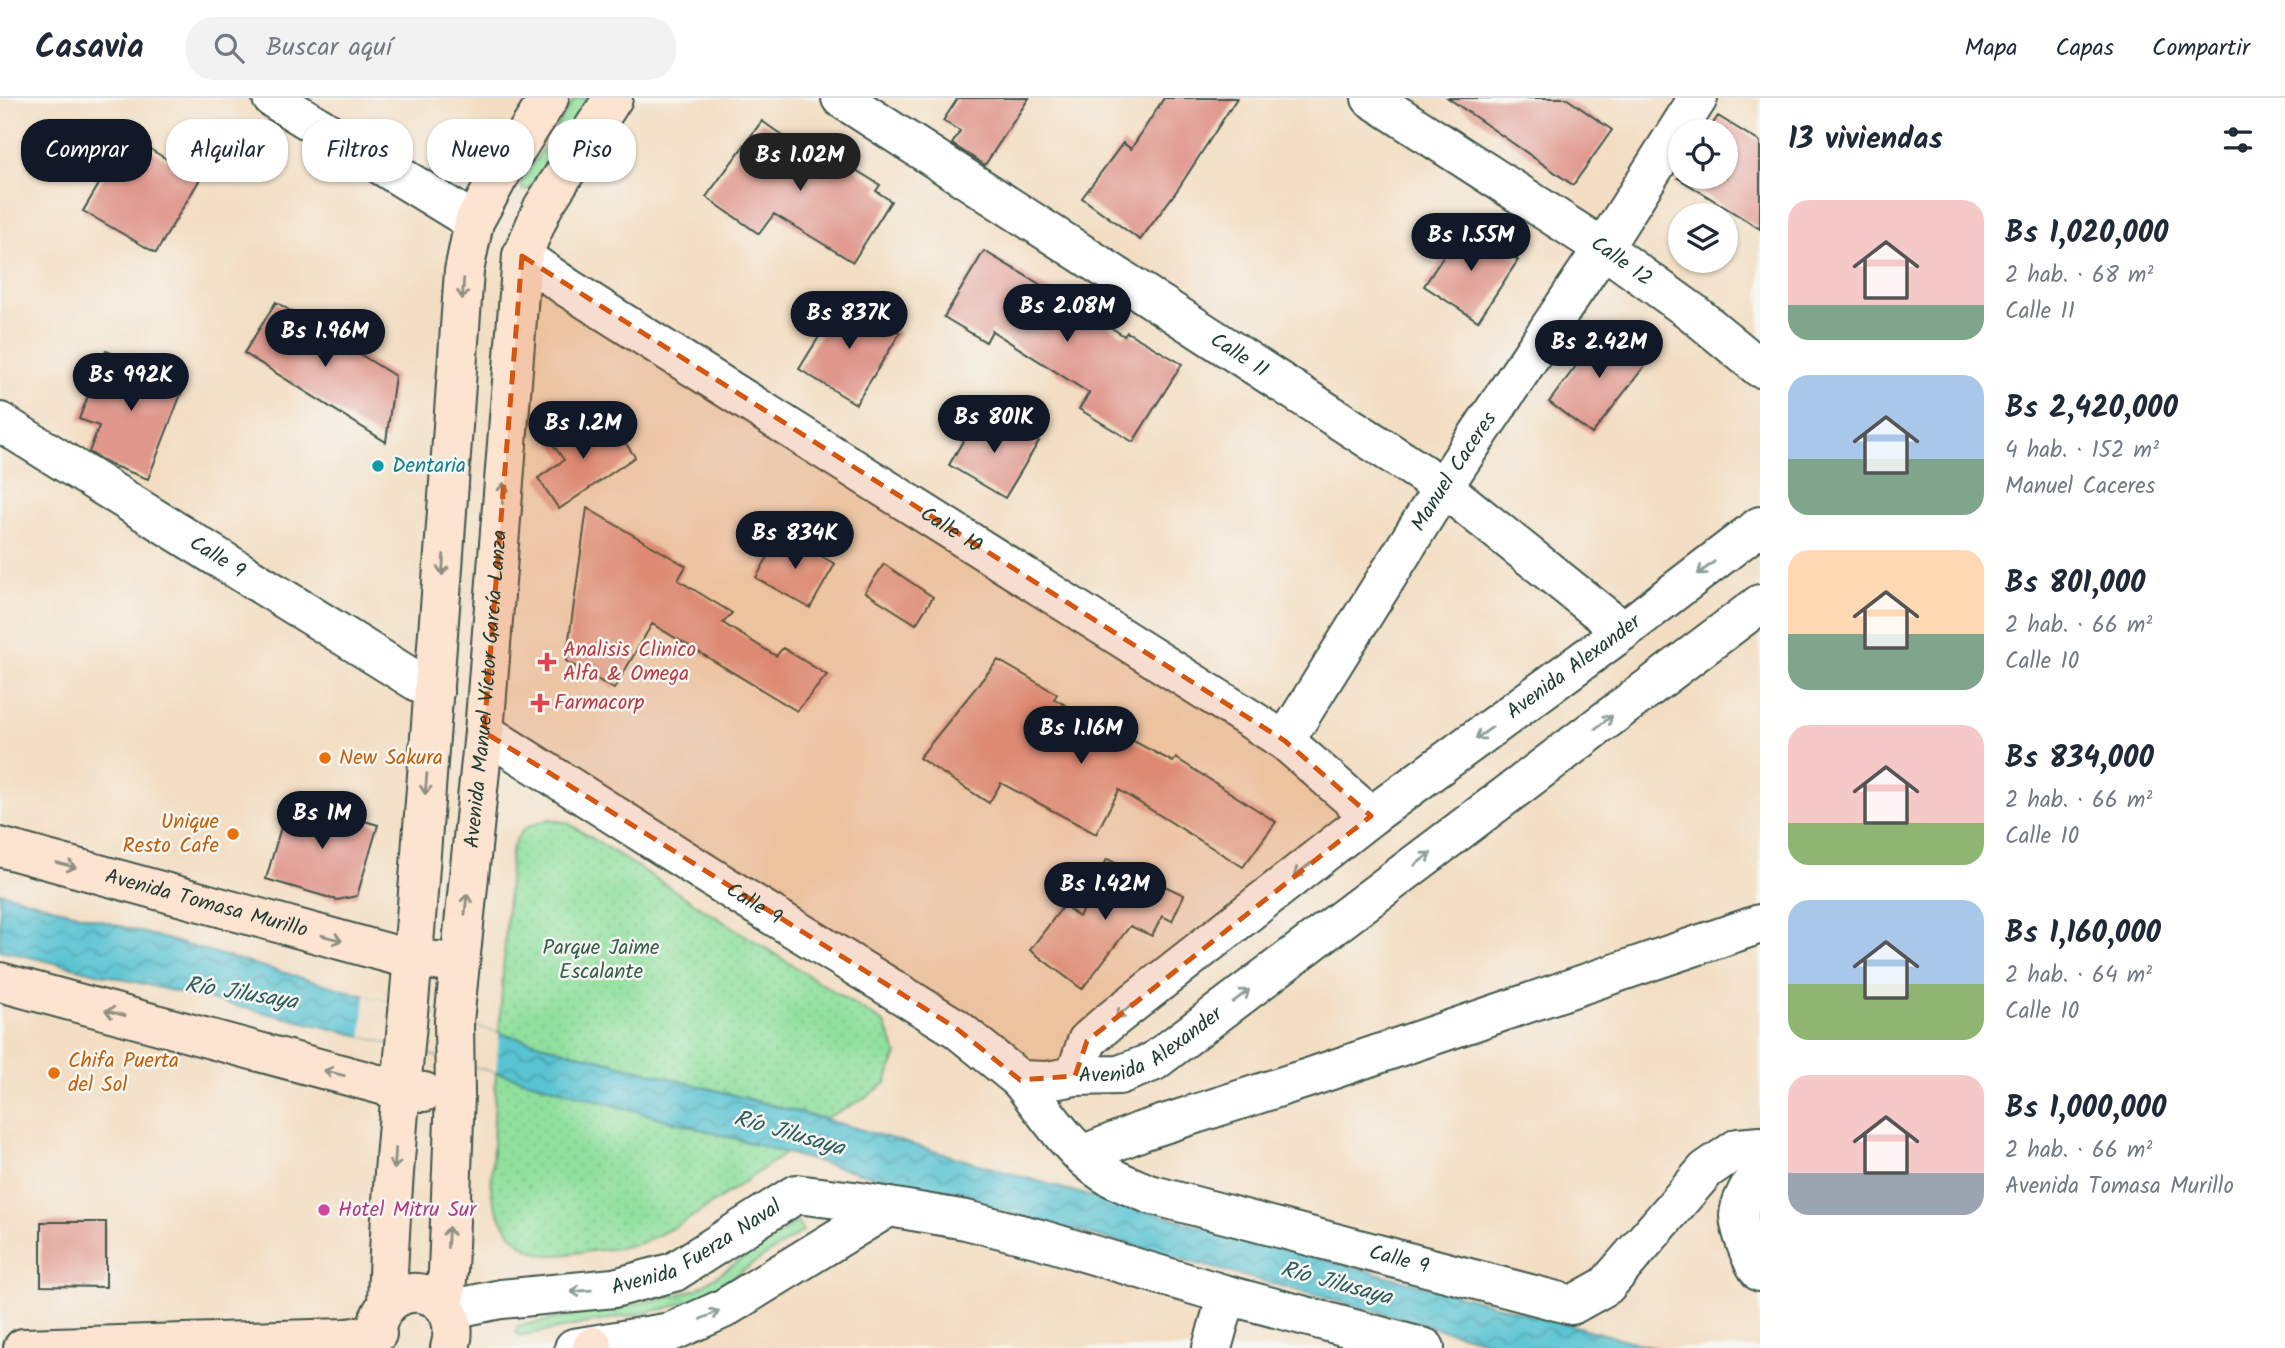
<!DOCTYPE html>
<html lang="es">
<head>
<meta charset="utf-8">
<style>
  body { margin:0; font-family:Kalam,sans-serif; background:#f2f2f3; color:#1f2937; height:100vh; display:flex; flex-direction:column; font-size:26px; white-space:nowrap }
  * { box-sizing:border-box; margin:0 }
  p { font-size:23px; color:#747a83 }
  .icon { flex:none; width:38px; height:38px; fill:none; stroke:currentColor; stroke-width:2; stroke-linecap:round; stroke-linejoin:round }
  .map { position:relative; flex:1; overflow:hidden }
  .details { display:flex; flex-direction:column; background:#fff; width:525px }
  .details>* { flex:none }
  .guide { position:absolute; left:21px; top:21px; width:665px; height:63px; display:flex; gap:14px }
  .controls { position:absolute; left:1668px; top:21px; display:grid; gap:14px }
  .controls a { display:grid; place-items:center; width:70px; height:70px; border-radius:50%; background:#fff; box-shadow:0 2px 5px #0004; font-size:35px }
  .price { position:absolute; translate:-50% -60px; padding:0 16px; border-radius:24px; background:#111827; color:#fff; font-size:23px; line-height:46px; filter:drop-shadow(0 2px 4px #0008) }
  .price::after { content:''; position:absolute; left:50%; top:42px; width:21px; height:16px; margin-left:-10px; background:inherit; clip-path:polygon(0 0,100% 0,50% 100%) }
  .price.active { background:#222; color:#fff }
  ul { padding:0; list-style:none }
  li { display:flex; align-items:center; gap:21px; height:175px; padding:0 28px }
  li span { display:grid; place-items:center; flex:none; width:196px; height:140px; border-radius:21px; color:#555 }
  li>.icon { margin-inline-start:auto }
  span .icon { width:84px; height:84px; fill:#fffc; stroke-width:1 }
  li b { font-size:30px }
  h2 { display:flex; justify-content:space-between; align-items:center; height:84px; padding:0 28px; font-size:30px }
  .chip { padding:0 24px; border-radius:28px; background:#fff; box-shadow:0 2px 5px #0004; font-size:24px; line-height:63px }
  .chip.active { background:#111827; color:#fff }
  header { display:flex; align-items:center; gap:42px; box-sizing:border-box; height:98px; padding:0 35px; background:#fff; border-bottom:2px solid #e0e1e3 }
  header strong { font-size:33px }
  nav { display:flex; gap:38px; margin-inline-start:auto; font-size:24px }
  .search { width:490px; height:63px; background:#f2f2f3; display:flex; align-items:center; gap:18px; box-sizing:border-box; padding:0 24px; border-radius:28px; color:#747a83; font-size:26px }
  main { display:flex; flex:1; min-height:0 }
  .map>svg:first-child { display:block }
</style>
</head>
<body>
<header>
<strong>Casavia</strong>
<div class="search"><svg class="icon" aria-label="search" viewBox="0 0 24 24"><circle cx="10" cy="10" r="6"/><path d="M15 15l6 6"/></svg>Buscar aquí</div>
<nav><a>Mapa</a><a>Capas</a><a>Compartir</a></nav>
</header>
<main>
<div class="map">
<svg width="1760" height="1250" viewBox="0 0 1760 1250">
  <defs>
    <pattern id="grass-tufts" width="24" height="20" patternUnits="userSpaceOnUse" patternTransform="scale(1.75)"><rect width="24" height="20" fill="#91e09e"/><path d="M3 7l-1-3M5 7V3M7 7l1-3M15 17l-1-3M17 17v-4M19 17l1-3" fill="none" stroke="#7dc189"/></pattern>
    <pattern id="park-dots" width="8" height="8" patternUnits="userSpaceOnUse" patternTransform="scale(1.75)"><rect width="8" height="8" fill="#91e09e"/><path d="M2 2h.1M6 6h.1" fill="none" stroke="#7dc189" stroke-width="1.8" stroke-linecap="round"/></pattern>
    <pattern id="water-waves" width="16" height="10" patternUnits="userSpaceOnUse" patternTransform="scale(1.75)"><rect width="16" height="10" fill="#58c3d2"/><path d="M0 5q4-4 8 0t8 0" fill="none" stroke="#48a0ab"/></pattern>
  </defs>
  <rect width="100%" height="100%" fill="#f6f6f2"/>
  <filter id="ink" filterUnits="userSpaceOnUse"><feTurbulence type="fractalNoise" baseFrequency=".0143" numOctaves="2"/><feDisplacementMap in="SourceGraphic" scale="14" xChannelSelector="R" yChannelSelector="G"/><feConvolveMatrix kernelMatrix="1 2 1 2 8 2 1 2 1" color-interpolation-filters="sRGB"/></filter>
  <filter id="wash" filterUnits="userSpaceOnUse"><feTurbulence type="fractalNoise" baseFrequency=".00686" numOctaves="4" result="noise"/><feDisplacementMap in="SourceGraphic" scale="28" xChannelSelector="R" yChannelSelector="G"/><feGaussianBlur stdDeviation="1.57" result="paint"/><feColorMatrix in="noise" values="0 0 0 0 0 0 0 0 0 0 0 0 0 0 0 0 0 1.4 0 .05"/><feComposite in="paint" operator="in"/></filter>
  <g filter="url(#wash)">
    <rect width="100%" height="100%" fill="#f3dec3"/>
    <!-- grass -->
    <path fill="url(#grass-tufts)" stroke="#588e69" stroke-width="2" d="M575,0H588L529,91L523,92L520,86Z
      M797,1124L803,1133L701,1200L664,1211L520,1238L515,1233L518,1228L662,1201L697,1191Z"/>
    <!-- park -->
    <path fill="url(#park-dots)" stroke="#588e69" stroke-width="2" d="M550,721L568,725L885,926L897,956L885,986L860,1003L824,1021L499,935L511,754C520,729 525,729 550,721Z
      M496,974L786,1055C741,1085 694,1123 645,1143C629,1150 609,1151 592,1153C579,1154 563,1158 549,1157C517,1154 498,1122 491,1094Z"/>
    <!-- water -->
    <path fill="url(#water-waves)" stroke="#3c8083" stroke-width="2" d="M0,794L454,923L824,1021L1082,1096L1656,1250H1511L786,1055L496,974L362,938L0,852Z"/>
    <!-- pier -->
    <path fill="#f3dec3" d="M365,897L499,935L496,974L362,938Z"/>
    <g id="blocks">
      <!-- building -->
      <path fill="#e0978c" d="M958,0H1029L985,67L952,46L960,33L943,23Z
        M1164,0H1237L1178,91L1140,142L1082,100L1123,45L1131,51Z
        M1448,0H1566L1612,32L1573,87Z
        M1718,18L1760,44V131L1678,80L1680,78L1726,79V33H1708Z
        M762,23L832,73L838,61L880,87L876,93L891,103L853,164L774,116L759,136L706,99Z
        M128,38L200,81L156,155L83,113Z
        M1464,127L1518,162L1478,223L1424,188Z
        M984,153L1058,197L1059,196L1124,238L1127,234L1182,266L1133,344L1079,311L1089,295L992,233L986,244L944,219Z
        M843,200L900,235L856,306L799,271Z
        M276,204L395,278L386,344L244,255Z
        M1606,228L1650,261L1592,336L1549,304Z
        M106,253L186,283L148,381L111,367L89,354L99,328L79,321Z
        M977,319L997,331L1004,323L1039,343L1005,400L949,367Z
        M578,320L593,343L614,328L635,359L559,411L538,380L564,362L548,340Z
        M587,410L686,468L678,482L732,515L723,525L776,558L783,550L827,577L797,613L652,526L614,591L566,563Z
        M781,435L835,466L810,510L756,480Z
        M884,466L933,499L916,526L865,494Z
        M998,562L1057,596L1054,601L1173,664L1176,660L1276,724L1243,769L1119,692L1096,736L1001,685L989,705L919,660Z
        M289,701L378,727L357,798L337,802L266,781Z
        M1107,761L1184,797L1172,823L1162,818L1152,838L1130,828L1082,891L1030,852L1064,807L1079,819Z
        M41,1124H106V1189L41,1188Z"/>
    </g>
  </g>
  <g filter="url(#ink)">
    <use href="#blocks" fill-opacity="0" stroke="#3f5549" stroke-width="2"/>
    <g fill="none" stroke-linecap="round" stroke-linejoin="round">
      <!-- street casing -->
      <g stroke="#3f5549" stroke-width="42">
        <g id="street">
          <path d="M272,0L474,124"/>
          <path id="s1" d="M841,0L1443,389L1623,533"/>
          <path id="s2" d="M1371,0L1603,150L1692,214L1760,270"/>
          <path id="s3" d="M522,158L568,190L1285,643L1371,718"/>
          <path id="s4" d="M0,324L434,594"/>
          <path id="s5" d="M484,634L741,798L956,930L1020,982L1048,983L1075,978L1119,977L1153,964L1760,506"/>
          <path id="s6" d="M1285,643L1443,389L1603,150L1698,0"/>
          <path id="s7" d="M1075,978L1087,943L1105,927L1371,718L1623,533L1760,428"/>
          <path id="s8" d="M1020,982C1045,1013 1070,1053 1104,1075C1118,1084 1135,1090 1149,1096L1572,1207L1606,1188L1706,1072L1738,1050L1760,1048"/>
          <path d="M1082,1057L1142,1033L1308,980L1760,826"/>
          <path d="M1760,1074C1752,1083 1739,1105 1739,1118C1740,1132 1751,1163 1760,1174"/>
          <path id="s9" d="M447,1212L501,1201L614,1190L674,1174L796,1096L854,1103L966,1122L1040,1141L1227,1197L1425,1250"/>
          <path d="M574,1250L671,1234L723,1211L887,1110"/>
          <path d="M1212,1250L1227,1197"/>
        </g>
      </g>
      <!-- secondary casing -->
      <g stroke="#3f5549" stroke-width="42">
        <g id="secondary">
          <path id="s10" d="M0,749L413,862L438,863"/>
          <path d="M0,884L400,992L424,994"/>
          <path d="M387,1207C390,1090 403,975 413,859C432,630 448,402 464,173L474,124L498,80L549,0"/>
          <path id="s11" d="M444,1207L448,1173L455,997L454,923L484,634L522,158L543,109L613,0"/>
          <path d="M377,1226C393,1173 467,1192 450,1250"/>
          <path d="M23,1250L346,1240L377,1236"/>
          <path d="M592,1250L593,1248"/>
        </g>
      </g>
      <!-- street -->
      <use href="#street" stroke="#fff" stroke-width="38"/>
      <!-- secondary -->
      <use href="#secondary" stroke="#fde4d1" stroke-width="38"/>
    </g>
    <!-- one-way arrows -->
    <defs><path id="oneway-shaft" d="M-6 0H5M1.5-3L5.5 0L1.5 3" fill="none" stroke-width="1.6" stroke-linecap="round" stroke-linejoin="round" transform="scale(1.75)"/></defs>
    <g stroke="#8e9082">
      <use href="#oneway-shaft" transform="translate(463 191) rotate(94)"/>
      <use href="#oneway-shaft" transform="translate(503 395) rotate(-86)"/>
      <use href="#oneway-shaft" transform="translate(443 467) rotate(94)"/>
      <use href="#oneway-shaft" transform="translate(426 686) rotate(95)"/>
      <use href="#oneway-shaft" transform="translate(66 767) rotate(15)"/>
      <use href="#oneway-shaft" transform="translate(466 806) rotate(-84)"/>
      <use href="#oneway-shaft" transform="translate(332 840) rotate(15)"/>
      <use href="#oneway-shaft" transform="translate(115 915) rotate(-165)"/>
      <use href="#oneway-shaft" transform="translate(334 975) rotate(-165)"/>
      <use href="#oneway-shaft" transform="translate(395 1061) rotate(94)"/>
      <use href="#oneway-shaft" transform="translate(448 1139) rotate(-87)"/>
    </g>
    <g stroke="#8f9e9a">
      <use href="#oneway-shaft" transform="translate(1706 470) rotate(143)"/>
      <use href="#oneway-shaft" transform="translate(1604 624) rotate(-37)"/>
      <use href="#oneway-shaft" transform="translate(1484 635) rotate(144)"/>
      <use href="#oneway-shaft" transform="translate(1423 761) rotate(-37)"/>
      <use href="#oneway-shaft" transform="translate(1302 772) rotate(142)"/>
      <use href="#oneway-shaft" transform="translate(1241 898) rotate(-37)"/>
      <use href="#oneway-shaft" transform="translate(1124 913) rotate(142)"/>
      <use href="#oneway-shaft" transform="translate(581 1193) rotate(175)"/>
      <use href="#oneway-shaft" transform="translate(710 1217) rotate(-24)"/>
    </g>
  </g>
  <!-- marked area -->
  <path fill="#d45610" fill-opacity="0.2" stroke="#d45610" stroke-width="5" stroke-dasharray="14 9" stroke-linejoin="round" d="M522,158L1285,643L1371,718L1087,943L1075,978L1020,982L956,930L484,634Z"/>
  <!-- markers -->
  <circle fill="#0f9aa8" stroke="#f6f6f2" stroke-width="2.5" cx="378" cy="368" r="7"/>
  <g fill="#e0444e" stroke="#f6f6f2" stroke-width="2.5">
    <path d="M543.5 553.5h7v7h7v7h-7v7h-7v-7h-7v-7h7z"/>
    <path d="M536.5 594.5h7v7h7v7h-7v7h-7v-7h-7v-7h7z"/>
  </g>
  <g fill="#e8710a" stroke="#f6f6f2" stroke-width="2.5">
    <circle cx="325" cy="660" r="7"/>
    <circle cx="233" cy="736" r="7"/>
    <circle cx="54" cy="975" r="7"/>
  </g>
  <circle fill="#d1479c" stroke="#f6f6f2" stroke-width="2.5" cx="324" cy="1112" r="7"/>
  <g text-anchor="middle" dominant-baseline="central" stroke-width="5" stroke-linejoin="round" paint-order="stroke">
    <!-- street labels -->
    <g font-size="21" fill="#1f3d34" stroke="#f6f6f2">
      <text stroke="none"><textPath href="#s2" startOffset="299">Calle 12</textPath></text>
      <text stroke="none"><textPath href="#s1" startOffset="474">Calle 11</textPath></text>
      <text stroke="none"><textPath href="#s6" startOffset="318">Manuel Caceres</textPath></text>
      <text stroke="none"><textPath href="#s3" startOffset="509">Calle 10</textPath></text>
      <text stroke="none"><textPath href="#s4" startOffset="256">Calle 9</textPath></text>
      <text stroke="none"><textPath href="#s7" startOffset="651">Avenida Alexander</textPath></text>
      <text stroke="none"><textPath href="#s11" startOffset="618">Avenida Manuel Víctor García Lanza</textPath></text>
      <text stroke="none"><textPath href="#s10" startOffset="214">Avenida Tomasa Murillo</textPath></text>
      <text stroke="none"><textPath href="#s5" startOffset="320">Calle 9</textPath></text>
      <text stroke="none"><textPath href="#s5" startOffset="779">Avenida Alexander</textPath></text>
      <text stroke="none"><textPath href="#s9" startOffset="261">Avenida Fuerza Naval</textPath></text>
      <text stroke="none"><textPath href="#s8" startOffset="434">Calle 9</textPath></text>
    </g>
    <!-- culture labels -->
    <g font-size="21" fill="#0d838f" stroke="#f6f6f2" text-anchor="start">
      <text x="392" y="368">Dentaria</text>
    </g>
    <!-- health labels -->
    <g font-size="21" fill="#be3a42" stroke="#f6f6f2" text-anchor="start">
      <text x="563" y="552">Analisis Clinico<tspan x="563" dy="24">Alfa &amp; Omega</tspan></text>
      <text x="554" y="605">Farmacorp</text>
    </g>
    <!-- food labels -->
    <g font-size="21" fill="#c56008" stroke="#f6f6f2" text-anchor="start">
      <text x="339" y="660">New Sakura</text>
      <text x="219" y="724" text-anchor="end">Unique<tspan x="219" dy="24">Resto Cafe</tspan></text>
      <text x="68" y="963">Chifa Puerta<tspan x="68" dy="24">del Sol</tspan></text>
    </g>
    <!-- park labels -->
    <g font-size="21" fill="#365e49" stroke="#f6f6f2">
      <text x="601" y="850">Parque Jaime<tspan x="601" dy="24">Escalante</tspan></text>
    </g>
    <!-- hotel labels -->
    <g font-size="21" fill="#b23c85" stroke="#f6f6f2" text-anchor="start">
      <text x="338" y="1112">Hotel Mitru Sur</text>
    </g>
    <!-- water labels -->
    <g font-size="23" font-style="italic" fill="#2d5e5c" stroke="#f6f6f2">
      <text transform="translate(241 896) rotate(9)">Río Jilusaya</text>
      <text transform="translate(789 1036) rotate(16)">Río Jilusaya</text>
      <text transform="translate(1336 1186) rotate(15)">Río Jilusaya</text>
    </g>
  </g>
</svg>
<div class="controls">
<a><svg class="icon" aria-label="locate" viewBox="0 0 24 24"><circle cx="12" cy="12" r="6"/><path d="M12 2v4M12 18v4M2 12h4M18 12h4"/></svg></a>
<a><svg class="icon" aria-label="layers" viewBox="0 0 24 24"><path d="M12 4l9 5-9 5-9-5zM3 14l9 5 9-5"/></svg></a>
</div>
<b class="price active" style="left:800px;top:95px">Bs 1.02M</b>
<b class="price" style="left:1471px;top:175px">Bs 1.55M</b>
<b class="price" style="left:1067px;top:246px">Bs 2.08M</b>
<b class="price" style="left:849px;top:253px">Bs 837K</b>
<b class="price" style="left:325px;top:271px">Bs 1.96M</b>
<b class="price" style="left:1599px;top:282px">Bs 2.42M</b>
<b class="price" style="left:131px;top:315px">Bs 992K</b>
<b class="price" style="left:994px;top:357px">Bs 801K</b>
<b class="price" style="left:583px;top:363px">Bs 1.2M</b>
<b class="price" style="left:795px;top:473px">Bs 834K</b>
<b class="price" style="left:1081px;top:668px">Bs 1.16M</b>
<b class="price" style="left:322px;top:753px">Bs 1M</b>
<b class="price" style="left:1105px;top:824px">Bs 1.42M</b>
<div class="guide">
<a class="chip active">Comprar</a>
<a class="chip">Alquilar</a>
<a class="chip">Filtros</a>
<a class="chip">Nuevo</a>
<a class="chip">Piso</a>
</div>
</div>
<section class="details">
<h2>13 viviendas<svg class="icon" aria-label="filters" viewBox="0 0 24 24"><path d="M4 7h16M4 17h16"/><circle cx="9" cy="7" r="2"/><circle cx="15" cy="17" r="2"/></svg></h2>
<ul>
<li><span style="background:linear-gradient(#f6c9c9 75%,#7fa58c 0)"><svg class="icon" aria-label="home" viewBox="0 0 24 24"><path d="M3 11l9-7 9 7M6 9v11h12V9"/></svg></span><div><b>Bs 1,020,000</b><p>2 hab. · 68 m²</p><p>Calle 11</p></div></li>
<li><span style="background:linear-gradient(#a9c7e8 60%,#7fa58c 0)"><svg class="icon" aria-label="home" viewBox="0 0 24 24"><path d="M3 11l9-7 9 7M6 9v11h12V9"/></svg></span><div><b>Bs 2,420,000</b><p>4 hab. · 152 m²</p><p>Manuel Caceres</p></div></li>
<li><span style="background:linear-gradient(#ffd9b3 60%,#7fa58c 0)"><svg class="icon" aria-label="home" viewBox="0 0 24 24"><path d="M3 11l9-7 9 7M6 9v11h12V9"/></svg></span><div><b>Bs 801,000</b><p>2 hab. · 66 m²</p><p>Calle 10</p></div></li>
<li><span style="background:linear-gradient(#f6c9c9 70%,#8fb573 0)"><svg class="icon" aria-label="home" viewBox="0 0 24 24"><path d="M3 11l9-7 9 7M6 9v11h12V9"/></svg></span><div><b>Bs 834,000</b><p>2 hab. · 66 m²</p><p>Calle 10</p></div></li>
<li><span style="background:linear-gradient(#a9c7e8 60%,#8fb573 0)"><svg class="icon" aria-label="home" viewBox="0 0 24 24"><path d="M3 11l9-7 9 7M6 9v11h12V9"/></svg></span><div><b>Bs 1,160,000</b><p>2 hab. · 64 m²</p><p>Calle 10</p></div></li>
<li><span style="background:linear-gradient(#f6c9c9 70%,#9aa5b1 0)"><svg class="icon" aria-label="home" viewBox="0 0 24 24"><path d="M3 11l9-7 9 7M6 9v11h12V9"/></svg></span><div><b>Bs 1,000,000</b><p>2 hab. · 66 m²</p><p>Avenida Tomasa Murillo</p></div></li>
</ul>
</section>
</main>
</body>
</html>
